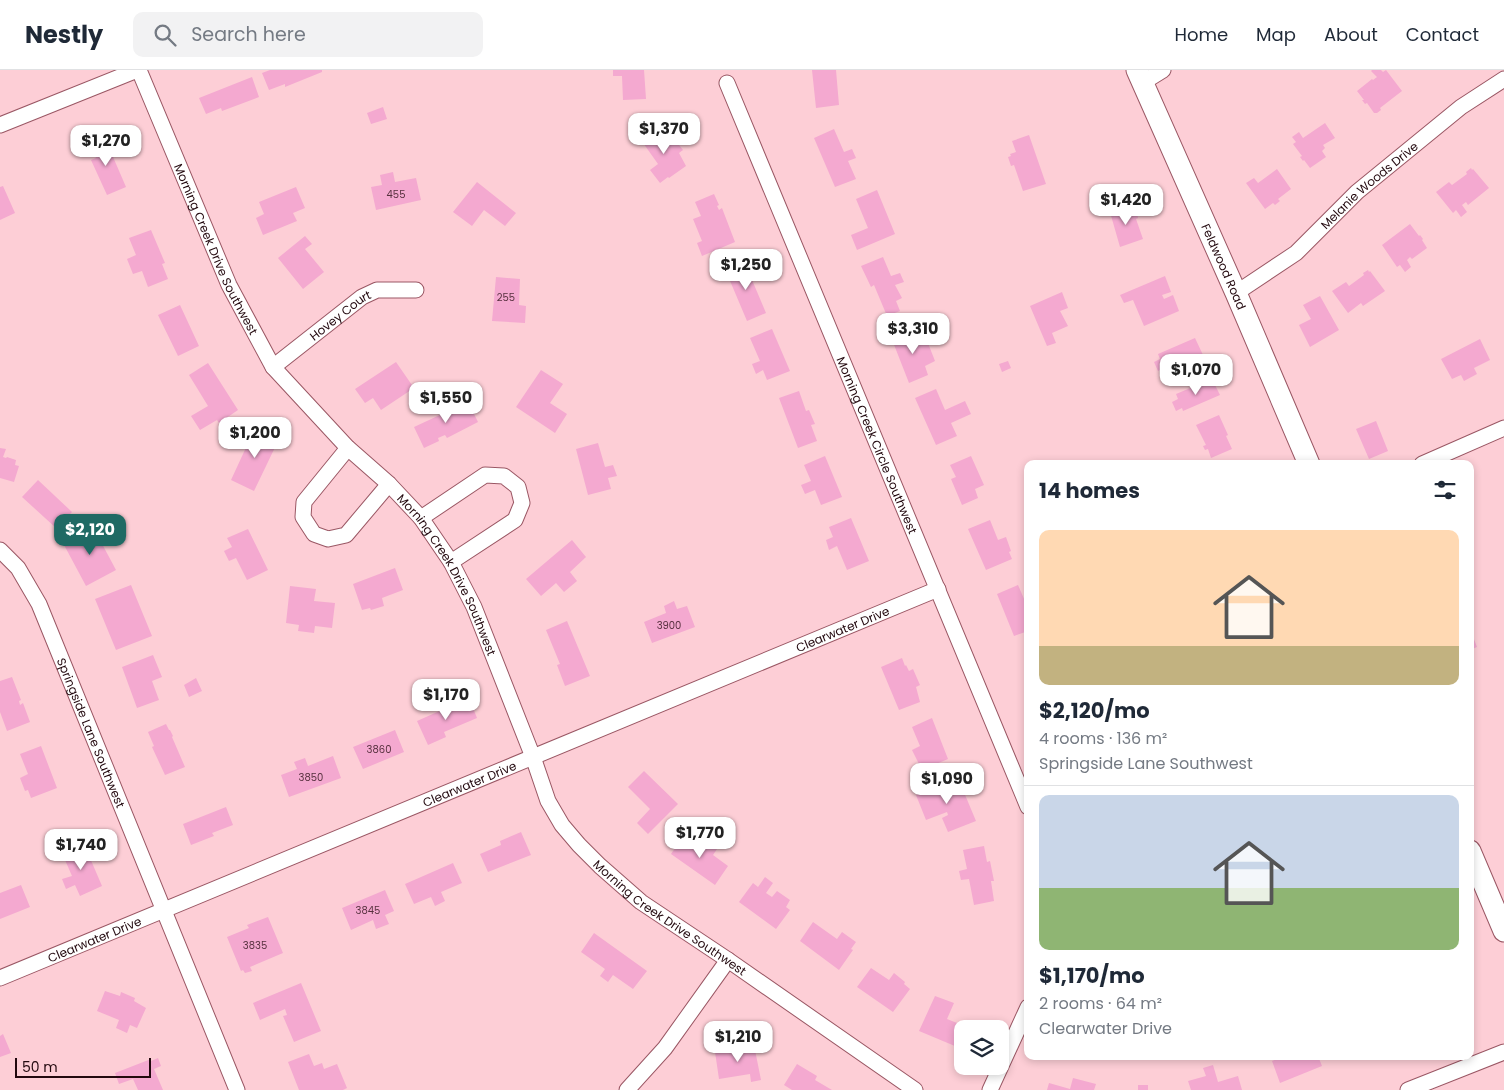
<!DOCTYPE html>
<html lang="en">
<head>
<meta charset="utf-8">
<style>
  body { margin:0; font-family:Poppins,sans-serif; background:#f2f2f3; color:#1f2937; height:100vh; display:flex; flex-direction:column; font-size:19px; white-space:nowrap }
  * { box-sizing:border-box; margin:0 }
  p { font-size:16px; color:#747a83 }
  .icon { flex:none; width:28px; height:28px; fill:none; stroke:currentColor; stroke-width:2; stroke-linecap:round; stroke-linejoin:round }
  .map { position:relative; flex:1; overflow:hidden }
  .panel { position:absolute; left:1024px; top:390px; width:450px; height:600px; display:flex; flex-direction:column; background:#fff; border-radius:10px; box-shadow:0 2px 8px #0003 }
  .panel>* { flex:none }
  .tools { position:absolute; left:954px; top:950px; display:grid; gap:10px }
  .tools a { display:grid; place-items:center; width:55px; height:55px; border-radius:10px; background:#fff; box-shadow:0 2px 8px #0003; font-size:25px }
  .scale { position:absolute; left:15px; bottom:12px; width:136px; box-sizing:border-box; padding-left:5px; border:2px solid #22080e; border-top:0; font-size:14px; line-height:18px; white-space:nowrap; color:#22080e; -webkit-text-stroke:4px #fdced6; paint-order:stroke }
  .price { position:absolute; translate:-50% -42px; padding:0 11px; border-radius:10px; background:#fff; color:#222; font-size:16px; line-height:32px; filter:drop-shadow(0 1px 2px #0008) }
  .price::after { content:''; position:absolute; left:50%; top:30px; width:15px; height:11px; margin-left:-8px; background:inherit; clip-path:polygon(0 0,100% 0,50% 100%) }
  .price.selected { background:#1f6a64; color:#fff }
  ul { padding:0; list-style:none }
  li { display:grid; align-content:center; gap:10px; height:265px; padding:0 15px }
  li+li { border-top:1px solid #e0e1e3 }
  li span { display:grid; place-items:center; height:155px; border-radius:10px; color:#555 }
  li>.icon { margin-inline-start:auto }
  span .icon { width:90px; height:90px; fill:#fffc; stroke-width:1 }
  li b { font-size:21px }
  h2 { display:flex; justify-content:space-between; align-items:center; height:60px; padding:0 15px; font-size:21px }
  header { display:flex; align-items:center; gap:30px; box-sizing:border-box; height:70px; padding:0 25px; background:#fff; border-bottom:1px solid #e0e1e3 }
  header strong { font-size:24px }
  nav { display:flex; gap:28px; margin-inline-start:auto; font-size:18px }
  .search { width:350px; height:45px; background:#f2f2f3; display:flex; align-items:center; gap:12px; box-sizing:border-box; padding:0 18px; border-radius:10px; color:#747a83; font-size:19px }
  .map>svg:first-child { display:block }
</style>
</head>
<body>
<header>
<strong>Nestly</strong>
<div class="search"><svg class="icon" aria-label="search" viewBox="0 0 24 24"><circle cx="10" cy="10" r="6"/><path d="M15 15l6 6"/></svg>Search here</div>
<nav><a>Home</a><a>Map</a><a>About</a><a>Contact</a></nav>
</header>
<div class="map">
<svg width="1504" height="1020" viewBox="0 0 1504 1020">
  <rect width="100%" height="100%" fill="#fdced6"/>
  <!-- building -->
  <path fill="#f4a9d0" d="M270,0H322V2L285,17V14L269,20L262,3Z
    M613,0H644L646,29L623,30L622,6H613Z
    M812,0H836L839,35L816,38Z
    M1372,0H1381L1383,2L1386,0L1402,21L1380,38L1381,40L1377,43H1374L1367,33L1365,34L1362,30H1364L1357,21L1372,9L1373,10L1377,7L1371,1Z
    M252,7L259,27L222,41L221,38L206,44L199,28Z
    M383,37L387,49L371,54L367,43Z
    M1325,53L1335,68L1323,75L1325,78L1322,81L1326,87L1310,98L1304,90L1303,91L1300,87L1302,86L1293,74L1296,72L1292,67L1299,62L1303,68Z
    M658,58L668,69L672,66L683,80L679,83L686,96L669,108L668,107L660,113L650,100L658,94L641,70Z
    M834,59L844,82L852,79L856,88L848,91L856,109L835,117L814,68Z
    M1029,65L1046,114L1023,121L1014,95L1011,96L1008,87L1011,86L1010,84L1016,82L1012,71Z
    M104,66L126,117L107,125L91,90L96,88L89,73Z
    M1471,98L1472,100L1473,99L1489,118L1468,135L1466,132L1462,135L1467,142L1461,147L1456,140L1453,143L1436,122L1449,112L1452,115L1467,104L1466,102Z
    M1277,99L1291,119L1278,129L1280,131L1275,135L1273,133L1265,139L1246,113L1254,108L1258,113Z
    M393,102L395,112L416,108L421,130L376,140L371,117L382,115L380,105Z
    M477,112L516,143L505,156L484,140L472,156L453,142Z
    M3,116L15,143L0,150V117Z
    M296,117L305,138L293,143L297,151L263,165L256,148L264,144L259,132Z
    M877,120L895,164L857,180L851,165L868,158L856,129Z
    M714,124L719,135L717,136L719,140L722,138L735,172L702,186L697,173L702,171L693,149L701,146L695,132Z
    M1131,136L1133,144L1137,143L1138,148L1136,149L1143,169L1120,177L1110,142Z
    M1410,154L1419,166L1420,165L1423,169L1422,170L1427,178L1412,189L1410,187L1407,190L1411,197L1405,202L1400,195L1397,197L1382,175Z
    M151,160L165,193L162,194L168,209L148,217L142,201L133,204L127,189L136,185L129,168Z
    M305,166L312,174L305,179L324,202L303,219L278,188Z
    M883,187L891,206L900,203L904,212L895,215L902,228L896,231L900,241L887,246L874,215L871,217L861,196Z
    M744,191L766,243L747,251L725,199Z
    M1368,200L1369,202L1370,201L1385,221L1363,236L1361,233L1348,243L1332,221L1346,212L1349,216L1364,205L1363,203Z
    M1165,206L1171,222L1162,225L1164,229L1173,225L1179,241L1144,256L1133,230L1124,233L1120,225Z
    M496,207L520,209L519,235L526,236L525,253L492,251Z
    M1062,222L1068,238L1060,241L1068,256L1052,263L1056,273L1047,276L1030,236Z
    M1320,226L1339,260L1310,277L1299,255L1311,249L1303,235Z
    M180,235L199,276L178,286L158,245Z
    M772,259L790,301L767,310L763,300L756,304L752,294L760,291L750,268Z
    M910,260L915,272L926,268L935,291L925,296L928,305L909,313L891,267Z
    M1195,268L1203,285L1165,301L1164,298L1158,301L1154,292L1160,289L1158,284Z
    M1480,269L1490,290L1474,298L1477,304L1464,311L1461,305L1452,309L1441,289Z
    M1008,291L1011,298L1002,302L999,294Z
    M396,292L414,318L381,340L373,328L365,333L355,319Z
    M208,293L238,340L219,353L217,350L200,360L191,346L208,336L189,305Z
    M541,300L563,314L550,333L567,344L555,363L516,337Z
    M1212,309L1220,325L1183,341L1182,338L1176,341L1172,332L1178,329L1176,324Z
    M936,319L945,340L965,331L971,344L951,353L957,366L936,375L915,328Z
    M799,321L806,341L809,340L815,354L811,355L817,371L798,378L779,328Z
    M449,332L452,339L468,332L478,352L447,368L445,365L438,368L439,371L424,378L414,357L442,344L438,337Z
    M1219,345L1228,365L1226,366L1232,379L1211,388L1208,379L1205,380L1203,376L1206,375L1196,355Z
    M1376,351L1388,381L1369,389L1356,359Z
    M255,358L279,369L254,421L231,410Z
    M598,373L605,397L613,395L617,406L608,408L611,419L588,425L576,379Z
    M0,378L6,379L3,387L6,388L7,387L16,390L15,395L19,396L14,412L0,408Z
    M825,386L842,427L821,435L815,420L805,424L801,415L811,411L804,395Z
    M971,386L984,415L975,419L978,428L962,435L951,409L956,407L950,395Z
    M38,410L72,442L56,458L22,427Z
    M851,448L869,491L847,500L837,476L829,480L826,470L833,467L829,457Z
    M990,450L998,470L1006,467L1011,481L1009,482L1012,489L986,500L968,459Z
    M93,457L116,500L86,516L63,473Z
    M248,459L268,500L247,510L236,488L229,491L224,481L232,477L227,468Z
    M572,470L586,487L570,502L577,511L564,522L556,513L541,526L526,509Z
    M395,498L403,520L382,528L384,536L371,540L370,538L362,540L353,514Z
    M131,515L152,566L116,580L95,529Z
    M1018,515L1028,538V561L1014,566L997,524Z
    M290,516L316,519L314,531L335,533L332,558L315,556L314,563L298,561L299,555L286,553Z
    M674,531L677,539L687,536L695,557L652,573L644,552L666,543L664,536Z
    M567,551L590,606L565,616L557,595L560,594L546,560Z
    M1472,564L1477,577L1470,580V565Z
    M153,585L162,607L152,611L159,630L137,638L122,597Z
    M902,588L905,596L906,595L909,601L913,599L920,615L916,617L920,632L899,640L881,597Z
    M12,607L21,630L19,631L20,635L23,633L30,652L7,661L0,642V611Z
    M196,608L202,621L189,627L184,615Z
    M469,628L477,648L444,662L446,667L428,675L417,651Z
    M932,648L948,689L922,700L912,680L920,676L912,657Z
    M166,654L169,660H170L173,666L172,667L185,697L165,705L152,677L154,676L148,662Z
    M395,660L404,682L363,699L353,677Z
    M41,676L57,718L31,728L28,720L25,721L20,708L28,704L20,684Z
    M333,686L341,708L289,727L281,705L297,699L294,692L305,688L308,696Z
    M644,701L678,734L648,764L637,753L650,739L628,717Z
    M958,708L976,751L948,762L942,748L948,745L947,742L926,750L916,725Z
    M226,737L233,755L212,763L214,766L191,775L183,754Z
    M521,762L531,785L488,802L480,784L501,775L500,771Z
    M684,765L704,780L709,773L717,779L713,785L728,796L715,815L671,784Z
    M84,774L102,816L80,826L75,815L66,819L62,809L72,806L62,783Z
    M984,776L987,792L990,791L994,811H991L994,831L974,835L969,809L961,810L959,801L967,799L963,780Z
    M453,793L462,813L441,822L445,831L435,836L431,827L414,834L405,814Z
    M765,807L773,813L766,823L772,827L777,821L790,830L786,837L790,840L776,859L739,832L753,813L758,817Z
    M21,815L30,837L0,849V823Z
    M385,820L394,841L385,845L389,854L376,859L373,850L351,860L342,838Z
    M268,847L283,883L250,897L252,901L245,903L243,900L241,901L227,867L249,858L247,855Z
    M813,852L837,869L842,862L856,872L851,879L853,880L839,900L800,871Z
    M594,863L647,901L633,919L613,905L608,912L600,906L605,899L581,882Z
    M871,898L889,910L894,903L905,912L904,914L910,919L893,942L857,917Z
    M301,913L321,961L294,972L283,946L287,945L285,939L260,950L253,933Z
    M105,921L120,926L121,922L135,928L134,931L146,938L137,958L130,955L127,963L116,958L119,950L97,941Z
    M935,926L954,933L947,949L972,959H962V979L919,961Z
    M3,964L11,983L0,987V966Z
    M754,975L761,1010L751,1012L750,1004L719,1009L715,982Z
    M309,984L314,996L322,993L324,999L337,994L347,1018L343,1020H299L288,992Z
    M1284,986H1318L1322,996L1280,1013L1272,991Z
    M158,988L161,996L154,999L163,1020H138L133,1009L119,1014L115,1003L151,989V991Z
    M797,994L817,1006L815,1010L832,1020H792L784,1015Z
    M1213,995L1218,1012L1238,1006L1242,1020H1191L1188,1011L1206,1006L1203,998Z
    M1073,1008L1096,1014L1094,1020H1047L1049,1013L1070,1019Z
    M1138,1015H1148V1020H1138Z"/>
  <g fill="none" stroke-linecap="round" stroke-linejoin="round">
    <!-- street casing -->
    <g stroke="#9a5764" stroke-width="17">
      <g id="street">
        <path id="s1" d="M139,0L229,215L273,297L348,378L389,414L421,448L451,492L474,537L533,687L548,731L562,755L579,775L600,796L641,832L728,890L915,1020"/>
        <path id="s2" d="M727,13L1028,737"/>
        <path d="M1142,13L1163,0"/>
        <path d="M0,55L137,0"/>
        <path id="s3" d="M1236,223L1296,183L1357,122L1461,37L1504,9"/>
        <path id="s4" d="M273,297L362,227L377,220H416"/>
        <path d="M348,378L304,432L303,447L314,464L328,469L346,465L389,414"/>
        <path d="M1422,394L1504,358"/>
        <path d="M421,448L485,405L504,406L518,417L522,433L515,450L451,492"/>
        <path id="s5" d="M0,480L18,498L39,534L237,1020"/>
        <path id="s6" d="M0,908L938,519"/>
        <path d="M627,1020L665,978L728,890"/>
        <path d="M990,1020L1028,937"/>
        <path d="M1408,1020L1504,982"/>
      </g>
    </g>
    <!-- secondary casing -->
    <g stroke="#9a5764" stroke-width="23">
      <g id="secondary">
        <path id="s7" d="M1137,0L1236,223L1309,394"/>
        <path d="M1470,781L1504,861"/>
      </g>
    </g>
    <!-- street -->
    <use href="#street" stroke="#fff" stroke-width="15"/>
    <!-- secondary -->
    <use href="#secondary" stroke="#fff" stroke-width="21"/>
  </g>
  <g text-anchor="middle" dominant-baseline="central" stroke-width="5" stroke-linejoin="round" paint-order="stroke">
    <!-- number labels -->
    <g font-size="10" fill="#56303e">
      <text x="396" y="124">455</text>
      <text x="506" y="227">255</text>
      <text x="669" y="555">3900</text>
      <text x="379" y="679">3860</text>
      <text x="311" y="707">3850</text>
      <text x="368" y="840">3845</text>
      <text x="255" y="875">3835</text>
    </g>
    <!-- street labels -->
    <g font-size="12" fill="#22080e" stroke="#fdced6">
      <text stroke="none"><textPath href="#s3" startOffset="172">Melanie Woods Drive</textPath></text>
      <text stroke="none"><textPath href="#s1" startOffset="195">Morning Creek Drive Southwest</textPath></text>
      <text stroke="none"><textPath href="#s7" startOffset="215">Feldwood Road</textPath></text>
      <text stroke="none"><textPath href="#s4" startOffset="85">Hovey Court</textPath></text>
      <text stroke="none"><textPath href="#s2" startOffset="392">Morning Creek Circle Southwest</textPath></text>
      <text stroke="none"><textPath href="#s1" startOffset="600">Morning Creek Drive Southwest</textPath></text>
      <text stroke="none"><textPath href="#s6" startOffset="912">Clearwater Drive</textPath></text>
      <text stroke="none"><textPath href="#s5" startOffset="206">Springside Lane Southwest</textPath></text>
      <text stroke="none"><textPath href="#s6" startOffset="508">Clearwater Drive</textPath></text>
      <text stroke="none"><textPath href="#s1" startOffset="1020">Morning Creek Drive Southwest</textPath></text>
      <text stroke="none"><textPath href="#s6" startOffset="102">Clearwater Drive</textPath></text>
    </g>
  </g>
</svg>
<div class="tools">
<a><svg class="icon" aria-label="layers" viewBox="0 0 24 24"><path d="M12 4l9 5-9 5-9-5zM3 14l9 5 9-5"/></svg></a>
</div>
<div class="scale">50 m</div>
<b class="price" style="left:664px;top:85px">$1,370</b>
<b class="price" style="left:106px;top:97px">$1,270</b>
<b class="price" style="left:1126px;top:156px">$1,420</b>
<b class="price" style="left:746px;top:221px">$1,250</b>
<b class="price" style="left:913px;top:285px">$3,310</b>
<b class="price" style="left:1196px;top:326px">$1,070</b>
<b class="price" style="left:446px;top:354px">$1,550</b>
<b class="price" style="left:255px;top:389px">$1,200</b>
<b class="price selected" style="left:90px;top:486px">$2,120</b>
<b class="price" style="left:446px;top:651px">$1,170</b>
<b class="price" style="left:947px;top:735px">$1,090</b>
<b class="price" style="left:700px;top:789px">$1,770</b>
<b class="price" style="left:81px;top:801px">$1,740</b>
<b class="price" style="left:738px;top:993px">$1,210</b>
<section class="panel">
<h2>14 homes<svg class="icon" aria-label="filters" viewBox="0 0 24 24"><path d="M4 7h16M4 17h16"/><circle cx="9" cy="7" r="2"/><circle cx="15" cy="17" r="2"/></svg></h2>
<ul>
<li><span style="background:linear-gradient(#ffd9b3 75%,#c2b280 0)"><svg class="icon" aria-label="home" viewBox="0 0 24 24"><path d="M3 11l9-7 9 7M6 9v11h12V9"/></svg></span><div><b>$2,120/mo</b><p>4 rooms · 136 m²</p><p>Springside Lane Southwest</p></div></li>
<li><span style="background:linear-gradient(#c9d6e8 60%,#8fb573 0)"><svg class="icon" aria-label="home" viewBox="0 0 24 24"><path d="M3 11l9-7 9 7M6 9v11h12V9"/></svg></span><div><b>$1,170/mo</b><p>2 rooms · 64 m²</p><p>Clearwater Drive</p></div></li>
</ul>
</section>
</div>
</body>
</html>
